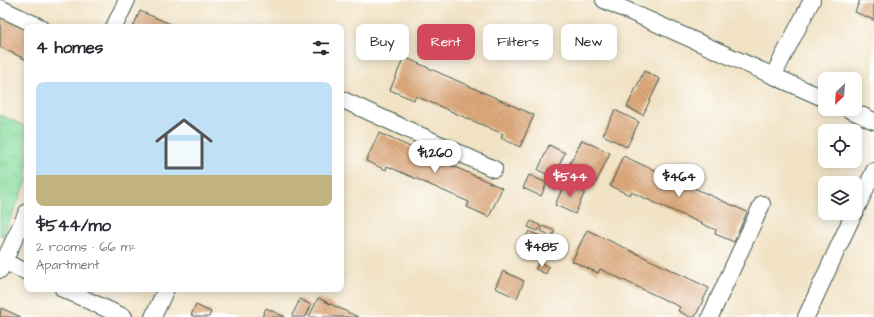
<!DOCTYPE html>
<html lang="en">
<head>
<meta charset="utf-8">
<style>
  body { margin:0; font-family:"Architects Daughter",sans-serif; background:#f2f2f3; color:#2b2b33; height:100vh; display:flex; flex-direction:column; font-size:15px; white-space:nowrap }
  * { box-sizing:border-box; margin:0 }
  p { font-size:13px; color:#7c7c81 }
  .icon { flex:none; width:22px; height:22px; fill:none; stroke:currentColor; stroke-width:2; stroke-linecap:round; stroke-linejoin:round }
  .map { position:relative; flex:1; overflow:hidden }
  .side { position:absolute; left:24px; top:24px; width:320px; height:268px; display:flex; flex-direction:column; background:#fff; border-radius:8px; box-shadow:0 2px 10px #0003 }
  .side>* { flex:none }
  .banner { position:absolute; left:356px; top:24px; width:380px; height:36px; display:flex; gap:8px }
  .needle { width:26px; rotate:205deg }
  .buttons { position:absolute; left:818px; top:72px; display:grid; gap:8px }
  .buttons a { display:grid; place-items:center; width:44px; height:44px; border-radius:8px; background:#fff; box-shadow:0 2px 10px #0003; font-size:20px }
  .price { position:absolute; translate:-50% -34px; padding:0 9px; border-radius:14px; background:#fff; color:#222; font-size:13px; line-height:26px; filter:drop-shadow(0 1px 2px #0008) }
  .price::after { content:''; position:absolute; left:50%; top:24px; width:12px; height:9px; margin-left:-6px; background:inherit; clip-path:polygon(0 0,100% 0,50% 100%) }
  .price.current { background:#d1495b; color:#fff }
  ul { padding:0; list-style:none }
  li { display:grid; align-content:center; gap:8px; height:212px; padding:0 12px }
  li span { display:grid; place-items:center; height:124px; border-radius:8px; color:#555 }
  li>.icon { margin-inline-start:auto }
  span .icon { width:72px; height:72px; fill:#fffc; stroke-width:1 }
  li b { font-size:17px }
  h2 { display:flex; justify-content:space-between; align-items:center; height:48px; padding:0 12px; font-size:17px }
  .tag { padding:0 14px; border-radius:8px; background:#fff; box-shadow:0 2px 10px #0003; font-size:14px; line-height:36px }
  .tag.current { background:#d1495b; color:#fff }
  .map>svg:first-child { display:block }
</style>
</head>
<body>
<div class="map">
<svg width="874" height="317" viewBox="0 0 874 317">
  <defs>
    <pattern id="park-tufts" width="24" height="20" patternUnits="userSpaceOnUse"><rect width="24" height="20" fill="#8ade9f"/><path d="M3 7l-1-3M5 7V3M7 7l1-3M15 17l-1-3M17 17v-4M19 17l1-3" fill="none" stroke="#77bf8a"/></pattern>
    <pattern id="building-back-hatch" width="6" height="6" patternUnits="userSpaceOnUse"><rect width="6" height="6" fill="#dea97a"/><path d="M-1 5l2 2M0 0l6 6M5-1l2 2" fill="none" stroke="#b38b65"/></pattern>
  </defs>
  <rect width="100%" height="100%" fill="#fff"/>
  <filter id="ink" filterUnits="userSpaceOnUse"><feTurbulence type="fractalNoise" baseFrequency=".025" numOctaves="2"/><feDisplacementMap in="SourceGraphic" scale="8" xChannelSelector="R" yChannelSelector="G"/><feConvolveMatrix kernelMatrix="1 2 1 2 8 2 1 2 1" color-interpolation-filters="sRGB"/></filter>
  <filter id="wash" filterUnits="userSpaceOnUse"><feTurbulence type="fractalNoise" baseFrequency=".012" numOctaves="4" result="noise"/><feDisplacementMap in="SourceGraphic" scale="16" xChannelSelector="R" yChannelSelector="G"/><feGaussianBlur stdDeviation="0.9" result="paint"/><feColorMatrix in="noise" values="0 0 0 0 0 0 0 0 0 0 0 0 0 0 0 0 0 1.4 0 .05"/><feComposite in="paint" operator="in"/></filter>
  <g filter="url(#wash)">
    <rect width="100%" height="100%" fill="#f1e2c4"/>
    <!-- park -->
    <path fill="url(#park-tufts)" stroke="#548e6a" d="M0,115L27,127V181L3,236L0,235Z"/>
    <g id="blocks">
      <!-- building -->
      <path fill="url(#building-back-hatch)" d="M860,0H874V20L855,12Z
        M140,11L177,27H133Z
        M0,14L27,27V60L0,47Z
        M404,57L534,115L520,147L501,138L503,134L416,96L414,100L390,90Z
        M644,71L660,79L643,115L627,107Z
        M615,110L639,122L627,147L603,135Z
        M379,133L502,188L489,217L467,207L469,202L387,166L386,170L366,161Z
        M582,140L610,153L594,187L565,173Z
        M549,145L565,153L553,177L538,170Z
        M623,156L747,212L734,242L715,234L716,230L631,192L630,195L610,186Z
        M529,175L547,183L541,196L523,188Z
        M565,182L585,192L575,214L555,205Z
        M531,221L541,226L538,231L528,227Z
        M543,226L555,231L552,236L541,231Z
        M587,230L709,288L695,317H690L678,311L680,307L600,269L598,273L572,261Z
        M529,231L546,239L543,247L525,239Z
        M539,262L549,267L546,274L535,269Z
        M503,271L524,281L517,298L495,288Z
        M318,298L358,317H309Z
        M300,299L311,305L306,317H294L292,316Z
        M196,305L211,312L209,317H195L191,315Z
        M1,308L21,317H0Z
        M266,308L285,317H262Z"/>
    </g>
  </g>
  <g filter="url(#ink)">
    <use href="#blocks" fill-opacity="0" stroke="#3e564a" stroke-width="1"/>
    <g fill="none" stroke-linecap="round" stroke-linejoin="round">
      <!-- minor casing -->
      <g stroke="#3e564a" stroke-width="18">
        <path id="minor" d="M604,0L825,99
          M0,8L40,27
          M114,27L127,0
          M773,76L812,0
          M341,99L494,169
          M848,109L874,121
          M855,212L874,171
          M0,260L27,272
          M0,270L27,212
          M63,289L124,317
          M153,317L166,289
          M710,317L762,204
          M806,317L854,213"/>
      </g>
      <!-- minor -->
      <use href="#minor" stroke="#fff" stroke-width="16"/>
    </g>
  </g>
</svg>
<div class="buttons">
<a><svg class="needle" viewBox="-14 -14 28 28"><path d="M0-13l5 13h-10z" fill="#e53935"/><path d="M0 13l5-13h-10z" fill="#7c7c81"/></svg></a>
<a><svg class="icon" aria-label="locate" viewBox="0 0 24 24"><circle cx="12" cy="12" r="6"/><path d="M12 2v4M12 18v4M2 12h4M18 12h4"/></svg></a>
<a><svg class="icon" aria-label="layers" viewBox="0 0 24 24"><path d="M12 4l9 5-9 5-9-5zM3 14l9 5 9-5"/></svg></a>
</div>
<b class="price" style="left:435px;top:174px">$1,260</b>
<b class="price current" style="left:570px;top:198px">$544</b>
<b class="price" style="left:679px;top:198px">$464</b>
<b class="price" style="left:542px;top:268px">$485</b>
<div class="banner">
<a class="tag">Buy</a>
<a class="tag current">Rent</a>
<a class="tag">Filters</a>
<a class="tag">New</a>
</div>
<section class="side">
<h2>4 homes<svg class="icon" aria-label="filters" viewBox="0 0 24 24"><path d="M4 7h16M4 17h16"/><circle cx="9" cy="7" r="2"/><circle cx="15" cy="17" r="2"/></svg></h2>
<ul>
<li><span style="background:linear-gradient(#bfe0f5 75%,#c2b280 0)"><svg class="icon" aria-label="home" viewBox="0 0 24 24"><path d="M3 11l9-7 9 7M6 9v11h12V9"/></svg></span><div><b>$544/mo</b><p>2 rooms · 66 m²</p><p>Apartment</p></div></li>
</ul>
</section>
</div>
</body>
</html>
